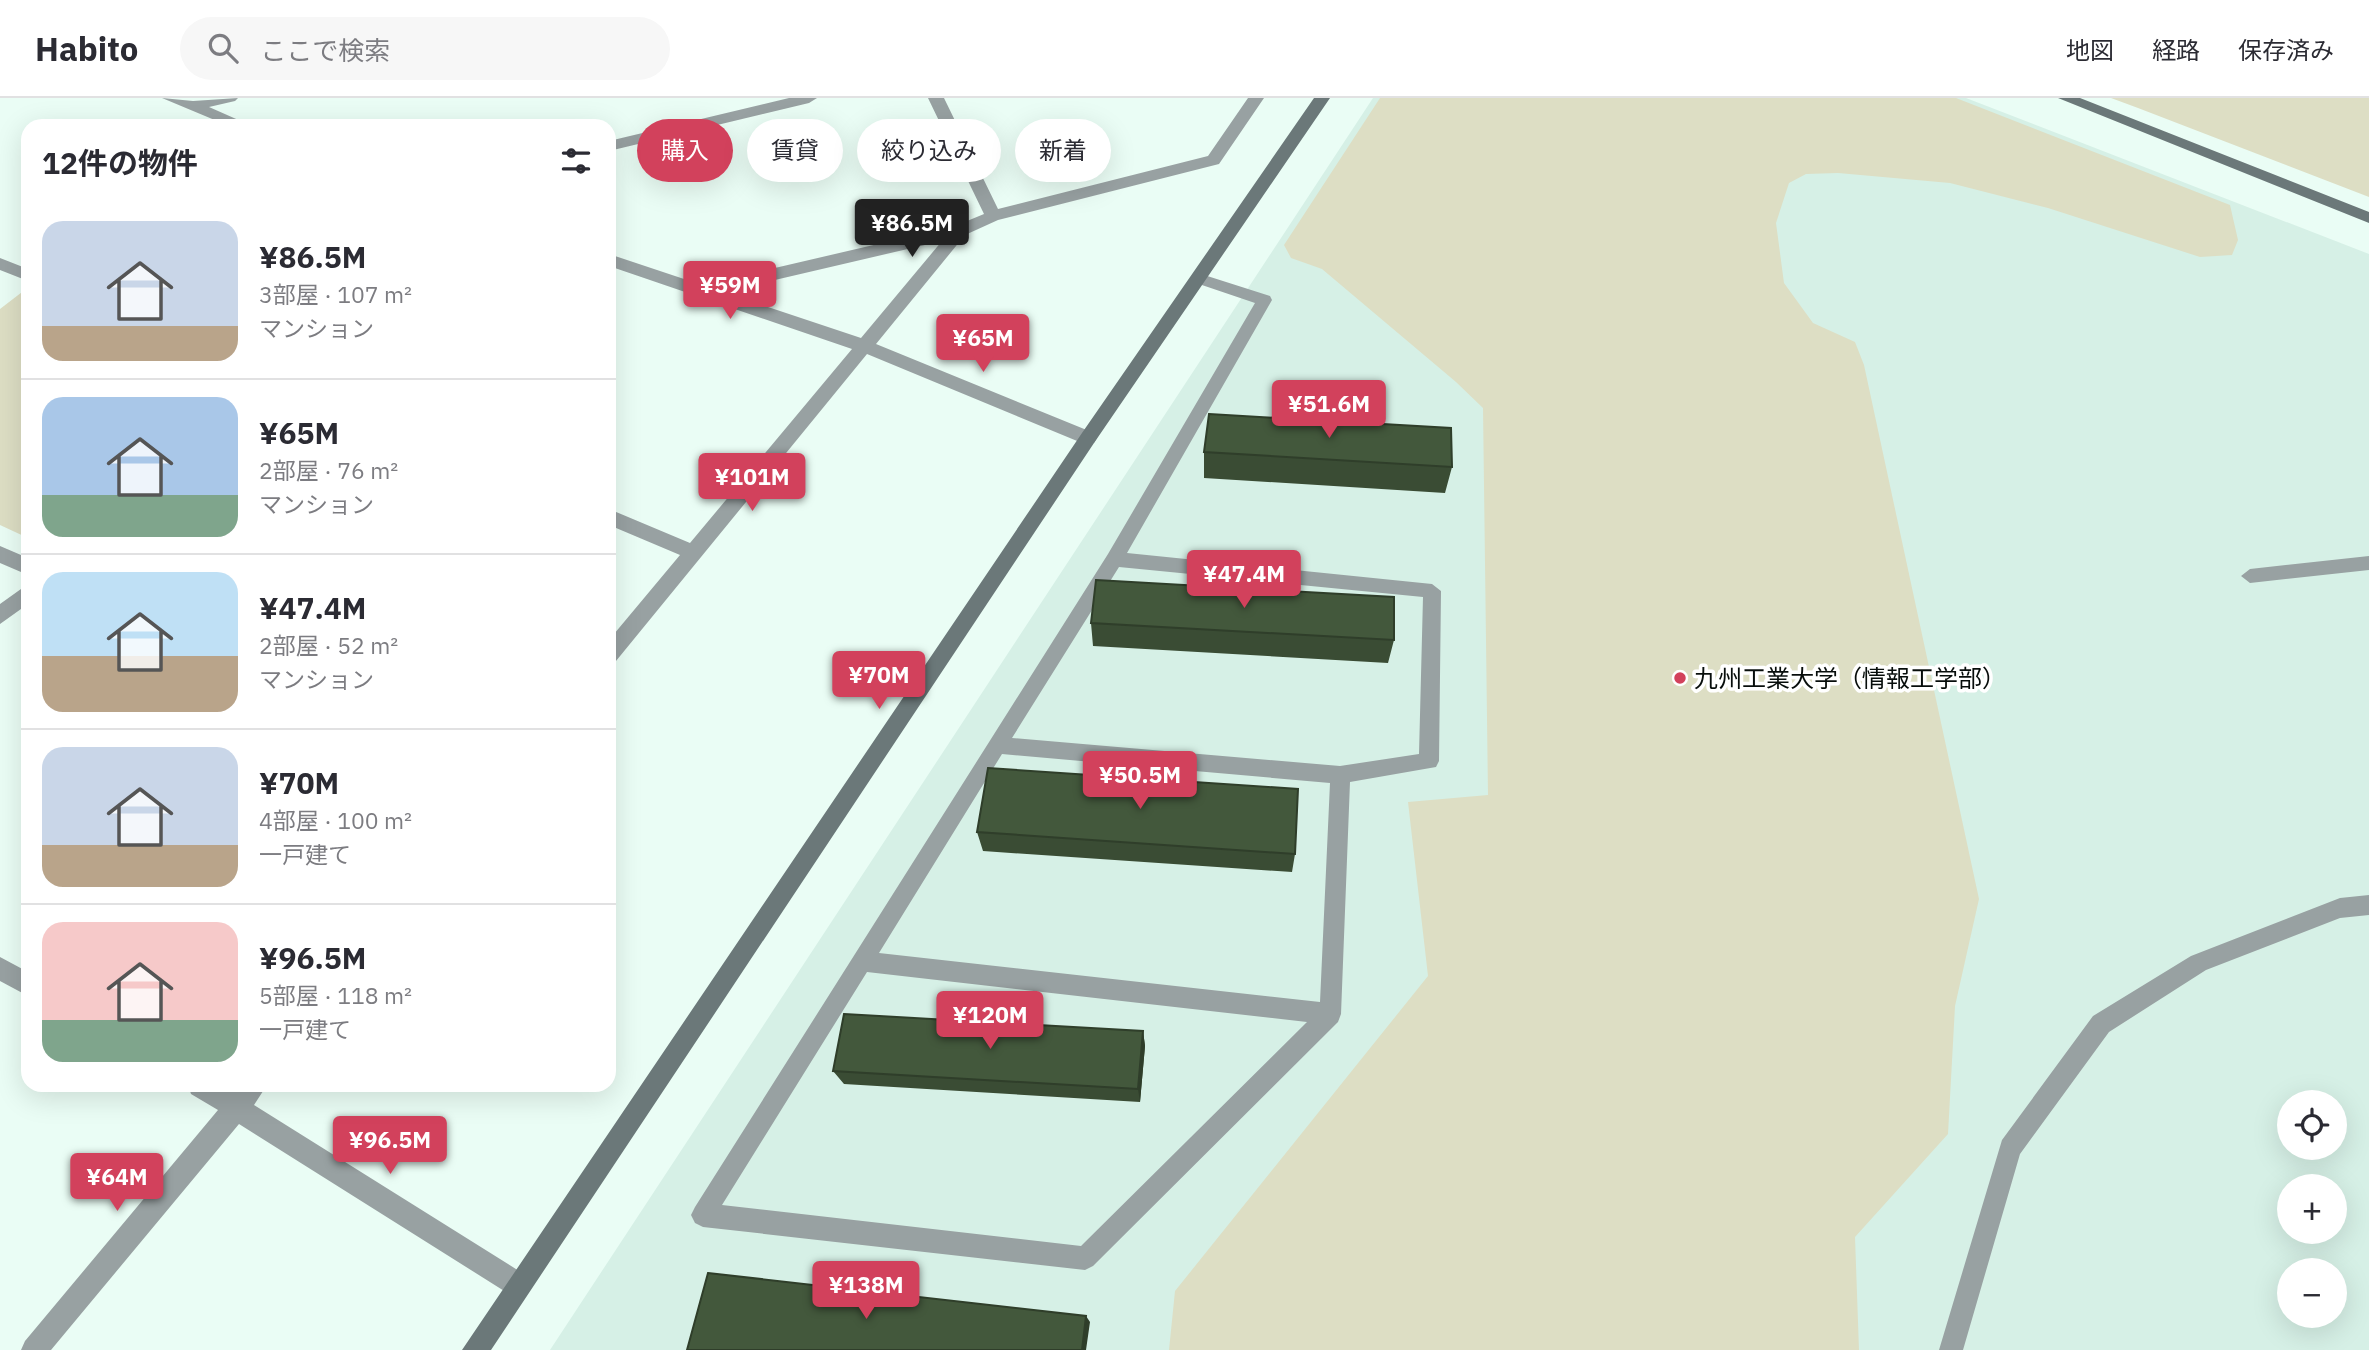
<!DOCTYPE html>
<html lang="ja">
<head>
<meta charset="utf-8">
<style>
  body { margin:0; font-family:"IBM Plex Sans","Noto Sans JP",sans-serif; background:#f7f7f7; color:#2b2b33; height:100vh; display:flex; flex-direction:column; font-size:26px; white-space:nowrap }
  * { box-sizing:border-box; margin:0 }
  p { font-size:23px; color:#7c7c81 }
  .icon { flex:none; width:38px; height:38px; fill:none; stroke:currentColor; stroke-width:2; stroke-linecap:round; stroke-linejoin:round }
  .map { position:relative; flex:1; overflow:hidden }
  .drawer { position:absolute; left:21px; top:21px; width:595px; height:973px; display:flex; flex-direction:column; background:#fff; border-radius:21px; box-shadow:0 7px 28px #0002 }
  .drawer>* { flex:none }
  .hud { position:absolute; left:637px; top:21px; width:665px; height:63px; display:flex; gap:14px }
  .tools { position:absolute; left:2277px; top:992px; display:grid; gap:14px }
  .tools a { display:grid; place-items:center; width:70px; height:70px; border-radius:50%; background:#fff; box-shadow:0 7px 28px #0002; font-size:35px }
  .price { position:absolute; translate:-50% -60px; padding:0 16px; border-radius:7px; background:#d2415c; color:#fff; font-size:23px; line-height:46px; filter:drop-shadow(0 2px 4px #0008) }
  .price::after { content:''; position:absolute; left:50%; top:42px; width:21px; height:16px; margin-left:-10px; background:inherit; clip-path:polygon(0 0,100% 0,50% 100%) }
  .price.current { background:#222; color:#fff }
  ul { padding:0; list-style:none }
  li { display:flex; align-items:center; gap:21px; height:175px; padding:0 21px }
  li+li { border-top:2px solid #e1e1e2 }
  li span { display:grid; place-items:center; flex:none; width:196px; height:140px; border-radius:21px; color:#555 }
  li>.icon { margin-inline-start:auto }
  span .icon { width:84px; height:84px; fill:#fffc; stroke-width:1 }
  li b { font-size:30px }
  h2 { display:flex; justify-content:space-between; align-items:center; height:84px; padding:0 21px; font-size:30px }
  .tag { padding:0 24px; border-radius:32px; background:#fff; box-shadow:0 7px 28px #0002; font-size:24px; line-height:63px }
  .tag.current { background:#d2415c; color:#fff }
  header { display:flex; align-items:center; gap:42px; box-sizing:border-box; height:98px; padding:0 35px; background:#fff; border-bottom:2px solid #e1e1e2 }
  header strong { font-size:33px }
  nav { display:flex; gap:38px; margin-inline-start:auto; font-size:24px }
  .search { width:490px; height:63px; background:#f7f7f7; display:flex; align-items:center; gap:18px; box-sizing:border-box; padding:0 24px; border-radius:38px; color:#7c7c81; font-size:26px }
  .map>svg:first-child { display:block }
</style>
</head>
<body>
<header>
<strong>Habito</strong>
<div class="search"><svg class="icon" aria-label="search" viewBox="0 0 24 24"><circle cx="10" cy="10" r="6"/><path d="M15 15l6 6"/></svg>ここで検索</div>
<nav><a>地図</a><a>経路</a><a>保存済み</a></nav>
</header>
<div class="map">
<svg width="2369" height="1252" viewBox="0 0 2369 1252">
  <rect width="100%" height="100%" fill="#eafdf5"/>
  <!-- built -->
  <path fill="#d6f0e6" fill-rule="evenodd" d="M1373,0H1966L2369,156V1252H550ZM2289,1004H2334V1050H2289ZM2289,1088H2334V1134H2289ZM2289,1172H2334V1218H2289Z"/>
  <!-- green -->
  <path fill="#dddec4" d="M1380,0H1956L2230,107L2238,142L2232,157L2200,159L2048,110L1950,85L1838,75L1806,76L1789,85L1776,125L1784,185L1813,225L1855,244L1864,267L1979,801L1955,908L1948,1036L1855,1139L1859,1252H1169L1175,1193L1428,878L1408,704L1488,697L1483,310L1456,284L1322,171L1291,160L1284,147Z
    M2111,0H2369V99L2138,10Z
    M26,191L28,192V440L0,427V211Z"/>
  <g fill="none" stroke-linecap="round" stroke-linejoin="round">
    <!-- lane -->
    <path fill="#98a1a2" fill-rule="evenodd" d="M1201,176L1270,198L1272,202L1127,455L1432,486L1441,493L1439,663L1436,669L1350,684L1341,916L1338,924L1093,1168L1085,1172L703,1129L695,1125L691,1117L695,1109L1108,456L1255,205L1196,185L1193,181ZM1119,469L1423,499L1419,656L1340,668L1012,640ZM1002,656L1330,685L1320,904L879,855ZM867,874L1307,924L1081,1148L722,1107Z
      M2369,458V472L2250,485L2241,478L2250,471Z
      M2369,797V817L2340,820L2206,872L2109,934L2020,1056L1963,1252H1939L2002,1042L2093,918L2191,858L2340,800Z"/>
    <!-- street -->
    <path fill="#98a1a2" fill-rule="evenodd" d="M162,0L193,3L238,0L235,3L209,9L252,28H229Z
      M789,0H817L809,5L609,53V43Z
      M928,0H944L998,111L1208,58L1248,0H1264L1219,66L998,122L965,137L876,246L1094,335L1097,340L1094,345H1082L867,256L616,563L609,566V542L680,457L609,427V411L690,445L852,251L609,168V156L702,187L955,128L984,116ZM942,143L861,240L723,194Z
      M0,160L28,171V183L0,172Z
      M0,448L28,460V477L0,465Z
      M28,486V506L0,526V506Z
      M0,859L28,874V898L0,883Z
      M188,987H222L233,994L239,987H267L254,1007L527,1178L531,1187L527,1196L518,1200L509,1196L239,1026L51,1252H21L25,1243L218,1012L191,996Z"/>
    <!-- secondary -->
    <path fill="#6b7879" fill-rule="evenodd" d="M1314,0H1330L1094,345L491,1252H462L1082,335Z
      M2058,0H2080L2369,114V125Z"/>
  </g>
  <!-- wall -->
  <path fill="#3a4c34" d="M1204,354L1452,369L1445,395L1204,380Z
    M1091,525L1394,542L1388,565L1093,548Z
    M977,734L1295,756L1292,774L983,753Z
    M1143,933L1145,948L1140,1004L844,986L833,973Z"/>
  <!-- shaded-wall -->
  <path fill="#2f3e2a" d="M1143,933L1145,948L1140,1004L1138,991Z
    M1086,1218L1090,1224L1086,1252H1082Z"/>
  <!-- building -->
  <path fill="#43583c" stroke="#2f3e2a" stroke-width="2" d="M1209,316L1451,330L1452,369L1204,354Z
    M1096,482L1394,499V542L1091,525Z
    M988,670L1298,691L1295,756L977,734Z
    M844,916L1143,933L1138,991L833,973Z
    M708,1175L1086,1218L1082,1252H687Z"/>
  <!-- markers -->
  <circle fill="#d2415c" stroke="#fff" stroke-width="2.5" cx="1680" cy="580" r="7"/>
  <g text-anchor="middle" dominant-baseline="central" stroke-width="7" stroke-linejoin="round" paint-order="stroke">
    <!-- poi labels -->
    <g font-size="24" fill="#070d0b" stroke="#fff" text-anchor="start">
      <text x="1694" y="580">九州工業大学（情報工学部）</text>
    </g>
  </g>
</svg>
<div class="tools">
<a><svg class="icon" aria-label="locate" viewBox="0 0 24 24"><circle cx="12" cy="12" r="6"/><path d="M12 2v4M12 18v4M2 12h4M18 12h4"/></svg></a>
<a>+</a>
<a>−</a>
</div>
<b class="price current" style="left:912px;top:161px">¥86.5M</b>
<b class="price" style="left:730px;top:223px">¥59M</b>
<b class="price" style="left:983px;top:276px">¥65M</b>
<b class="price" style="left:1329px;top:342px">¥51.6M</b>
<b class="price" style="left:752px;top:415px">¥101M</b>
<b class="price" style="left:1244px;top:512px">¥47.4M</b>
<b class="price" style="left:879px;top:613px">¥70M</b>
<b class="price" style="left:1140px;top:713px">¥50.5M</b>
<b class="price" style="left:990px;top:953px">¥120M</b>
<b class="price" style="left:390px;top:1078px">¥96.5M</b>
<b class="price" style="left:117px;top:1115px">¥64M</b>
<b class="price" style="left:866px;top:1223px">¥138M</b>
<div class="hud">
<a class="tag current">購入</a>
<a class="tag">賃貸</a>
<a class="tag">絞り込み</a>
<a class="tag">新着</a>
</div>
<section class="drawer">
<h2>12件の物件<svg class="icon" aria-label="filters" viewBox="0 0 24 24"><path d="M4 7h16M4 17h16"/><circle cx="9" cy="7" r="2"/><circle cx="15" cy="17" r="2"/></svg></h2>
<ul>
<li><span style="background:linear-gradient(#c9d6e8 75%,#b9a48a 0)"><svg class="icon" aria-label="home" viewBox="0 0 24 24"><path d="M3 11l9-7 9 7M6 9v11h12V9"/></svg></span><div><b>¥86.5M</b><p>3部屋 · 107 m²</p><p>マンション</p></div></li>
<li><span style="background:linear-gradient(#a9c7e8 70%,#7fa58c 0)"><svg class="icon" aria-label="home" viewBox="0 0 24 24"><path d="M3 11l9-7 9 7M6 9v11h12V9"/></svg></span><div><b>¥65M</b><p>2部屋 · 76 m²</p><p>マンション</p></div></li>
<li><span style="background:linear-gradient(#bfe0f5 60%,#b9a48a 0)"><svg class="icon" aria-label="home" viewBox="0 0 24 24"><path d="M3 11l9-7 9 7M6 9v11h12V9"/></svg></span><div><b>¥47.4M</b><p>2部屋 · 52 m²</p><p>マンション</p></div></li>
<li><span style="background:linear-gradient(#c9d6e8 70%,#b9a48a 0)"><svg class="icon" aria-label="home" viewBox="0 0 24 24"><path d="M3 11l9-7 9 7M6 9v11h12V9"/></svg></span><div><b>¥70M</b><p>4部屋 · 100 m²</p><p>一戸建て</p></div></li>
<li><span style="background:linear-gradient(#f6c9c9 70%,#7fa58c 0)"><svg class="icon" aria-label="home" viewBox="0 0 24 24"><path d="M3 11l9-7 9 7M6 9v11h12V9"/></svg></span><div><b>¥96.5M</b><p>5部屋 · 118 m²</p><p>一戸建て</p></div></li>
</ul>
</section>
</div>
</body>
</html>
